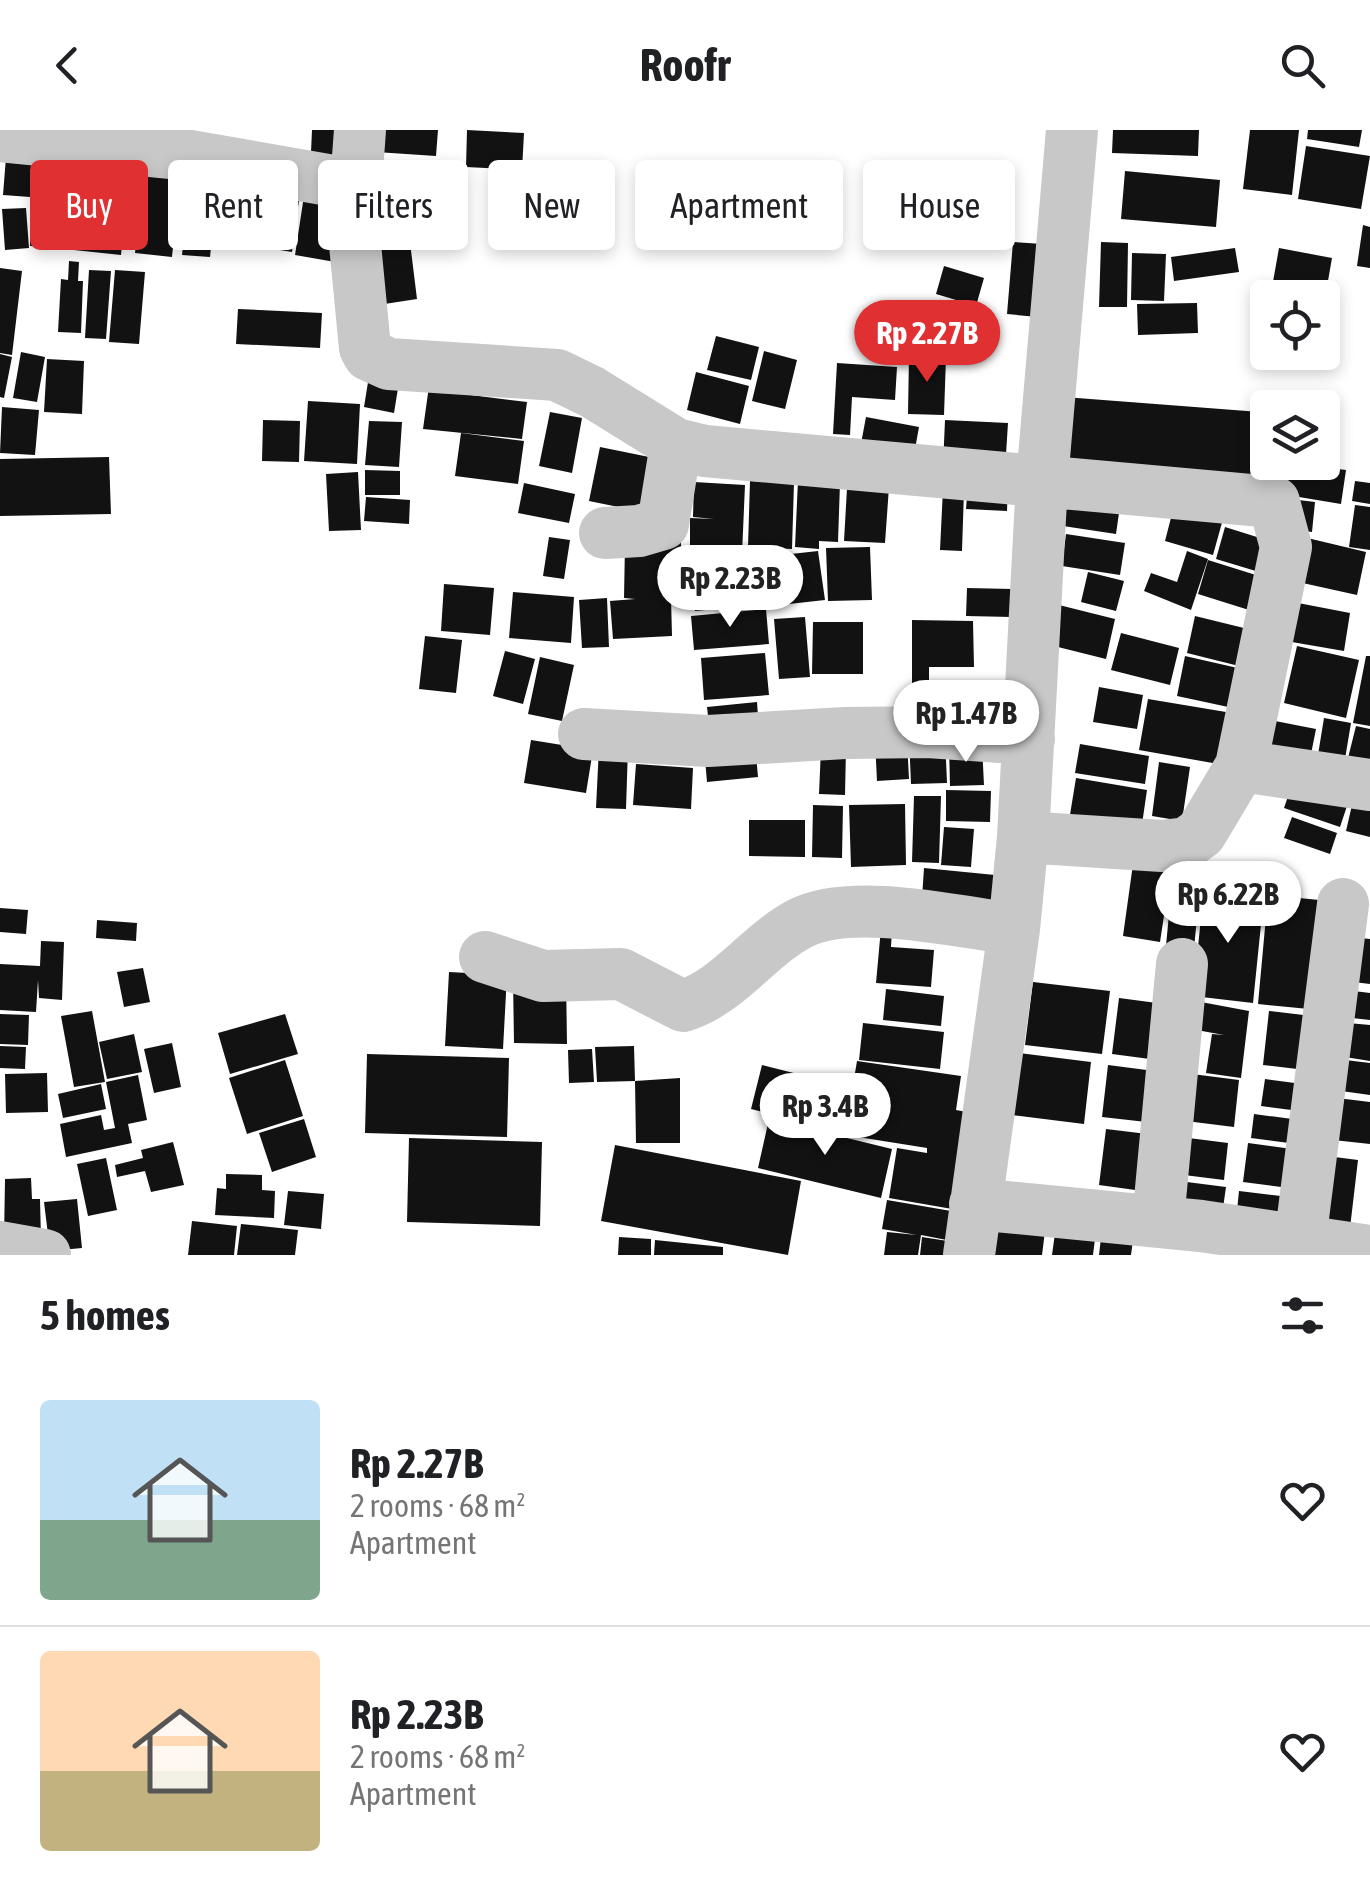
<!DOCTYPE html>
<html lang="en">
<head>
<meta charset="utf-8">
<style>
  body { margin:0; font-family:"Asap Condensed",sans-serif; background:#f2f2f2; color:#202124; height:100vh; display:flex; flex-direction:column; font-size:38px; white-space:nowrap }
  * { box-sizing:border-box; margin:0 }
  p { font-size:32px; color:#757577 }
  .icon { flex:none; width:55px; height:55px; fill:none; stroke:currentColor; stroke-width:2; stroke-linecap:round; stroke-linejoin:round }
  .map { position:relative; height:1125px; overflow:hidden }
  .panel { display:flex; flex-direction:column; background:#fff; flex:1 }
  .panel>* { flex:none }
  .banner { position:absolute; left:30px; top:30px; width:1310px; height:90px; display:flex; gap:20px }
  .tools { position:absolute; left:1250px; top:150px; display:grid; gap:20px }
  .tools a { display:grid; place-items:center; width:90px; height:90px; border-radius:10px; background:#fff; box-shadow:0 5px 15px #0003; font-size:50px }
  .price { position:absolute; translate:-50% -85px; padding:0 22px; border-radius:35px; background:#fff; color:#222; font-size:32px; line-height:65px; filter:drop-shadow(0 2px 5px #0008) }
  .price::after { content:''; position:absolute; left:50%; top:60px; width:30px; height:22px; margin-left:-15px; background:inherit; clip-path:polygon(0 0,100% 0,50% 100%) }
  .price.active { background:#e03031; color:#fff }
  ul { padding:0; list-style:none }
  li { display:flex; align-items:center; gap:30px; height:250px; padding:0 40px }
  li+li { border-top:2px solid #e0e0e0 }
  li span { display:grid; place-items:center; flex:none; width:280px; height:200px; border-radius:10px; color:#555 }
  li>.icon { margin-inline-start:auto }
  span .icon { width:120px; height:120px; fill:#fffc; stroke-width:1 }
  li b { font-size:42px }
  h2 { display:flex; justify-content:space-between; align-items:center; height:120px; padding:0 40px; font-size:42px }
  .tag { padding:0 35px; border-radius:10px; background:#fff; box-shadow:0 5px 15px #0003; font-size:35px; line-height:90px }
  .tag.active { background:#e03031; color:#fff }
  header { display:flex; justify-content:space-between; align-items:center; height:130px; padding:0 40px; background:#fff; font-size:45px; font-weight:700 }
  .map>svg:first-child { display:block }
</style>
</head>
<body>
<header><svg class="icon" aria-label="back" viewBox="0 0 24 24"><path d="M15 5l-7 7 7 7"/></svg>Roofr<svg class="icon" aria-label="search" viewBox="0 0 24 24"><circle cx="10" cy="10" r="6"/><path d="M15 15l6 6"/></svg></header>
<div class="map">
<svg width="1370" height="1125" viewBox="0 0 1370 1125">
  <rect width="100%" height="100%" fill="#fff"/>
  <!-- building -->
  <path fill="#121212" d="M312,0H354L352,46L310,44Z
    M377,0H438L436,26L376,22Z
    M467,0L524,3L522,40L466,37Z
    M1113,0H1199L1198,26L1112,23Z
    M1250,0H1299L1292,65L1243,59Z
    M1308,0H1362L1359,17L1307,9Z
    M1306,16L1370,26L1361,79L1298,69Z
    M6,27L32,29L30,67L3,65Z
    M39,27L56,29L53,68L35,66Z
    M63,32L86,34L83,69L126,73L121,125L55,118Z
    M145,34L181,38L172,127L135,123Z
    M1125,41L1220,50L1216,97L1121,89Z
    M260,49L301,55L292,122L250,115Z
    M946,51L1009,52V104H946Z
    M305,59L351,66L341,133L295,125Z
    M31,74L54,75L53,117L30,116Z
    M26,78L29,118L5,120L2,79Z
    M219,80L245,81L244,117H218Z
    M1363,95L1370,97V138L1357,136Z
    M408,96L417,169L378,175L368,101Z
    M185,97L213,99L210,127L182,125Z
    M1013,112L1043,114L1037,187L1007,184Z
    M1101,112L1128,113L1127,177H1099Z
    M1235,118L1239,142L1174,151L1171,127Z
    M1279,118L1332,128L1325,168H1294L1271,163Z
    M1132,123L1166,124L1164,171L1131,170Z
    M69,131L79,132L78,151H83L81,203L58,202L61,149L68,150Z
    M944,136L984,148L976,176L936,164Z
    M0,138L22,141L12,225L0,223Z
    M89,140L111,141L106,209L85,208Z
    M115,140L145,142L139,214L109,212Z
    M1197,173L1198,203L1138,205L1137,174Z
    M925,174L987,186L981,222L919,211Z
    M238,179L322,183L320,218L236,214Z
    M716,206L759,217L751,250L707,240Z
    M764,221L797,230L785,279L752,271Z
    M21,222L45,227L37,272L13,268Z
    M0,224L12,227L4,268L0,267Z
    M909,225L946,227L944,285L908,284Z
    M47,229L84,231L82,284L44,282Z
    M837,233L897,237L895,270L852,267L850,305L833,304Z
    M696,242L749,256L740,294L687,280Z
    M369,246L399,252L394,283L364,277Z
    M430,249L455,263L527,272L522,309L423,299Z
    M1064,267L1260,282L1255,360L1059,345Z
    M308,271L360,274L357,334L304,331Z
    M2,277L39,280L35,325L0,323Z
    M550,282L582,288L572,343L539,336Z
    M866,287L919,297L913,330L860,319Z
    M263,290L300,291L299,332L262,331Z
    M945,290L1008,293L1005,340L943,336Z
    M369,291L402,292L399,337L365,335Z
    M461,303L524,311L518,354L455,346Z
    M600,317L659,329L648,383L589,371Z
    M109,327L111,384L0,386V329Z
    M1286,332L1346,340L1341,374L1281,364Z
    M365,340L400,341V365H365Z
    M848,341L890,343L885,413L844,411Z
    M358,342L361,400L329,401L326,344Z
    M798,350L840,353L838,412L819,411V419L795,417Z
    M750,351L794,353L792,419L748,417Z
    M1355,351L1370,353V374L1352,371Z
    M694,352L745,355L742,424L690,422V388L714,389L693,387Z
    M524,353L575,364L569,393L518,383Z
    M968,354L1008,356L1007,381L966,379Z
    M1068,355L1122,362L1116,404L1063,396Z
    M943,359L964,361L962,421L940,420Z
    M366,367L410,370L409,394L364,391Z
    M1290,369L1315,372L1312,402L1287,399Z
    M1355,375L1370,377V420L1349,417Z
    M1174,376L1223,389L1213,425L1165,411Z
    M1225,397L1279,414L1269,445L1216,429Z
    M1066,404L1125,413L1120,445L1062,436Z
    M1299,406L1366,422L1357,465L1289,450Z
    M549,407L570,410L564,449L543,446Z
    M681,412L682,467H671L672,506L613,509L610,471L635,469L624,468L625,414Z
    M870,417L872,470L828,471L826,418Z
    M818,421L825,470L789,474L782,425Z
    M1187,421L1208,429L1191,480L1144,461L1151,443L1177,452Z
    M780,424L786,473L739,479L734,430Z
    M1208,430L1259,446L1249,480L1198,464Z
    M732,431L737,477L695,481L690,435Z
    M1088,442L1124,451L1116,481L1081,472Z
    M444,454L494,458L490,505L441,501Z
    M967,458L1013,459L1012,487L966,486Z
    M513,462L574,467L571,513L509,508Z
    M607,468L609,517L582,518L579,470Z
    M1293,472L1350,483L1344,521L1286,511Z
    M1055,474L1115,489L1106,529L1046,514Z
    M766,479L769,514L694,520L691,486Z
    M1195,486L1248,499L1239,536L1187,523Z
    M805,487L810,547L779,549L774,489Z
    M912,490L973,491L974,537H929V556H912Z
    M813,492H863V544H812Z
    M1121,503L1179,518L1170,555L1111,540Z
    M425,506L462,510L456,563L419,559Z
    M1297,516L1359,530L1346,588L1284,573Z
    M505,521L535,529L523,574L493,566Z
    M765,523L769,565L704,570L701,528Z
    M1185,526L1242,539L1233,578L1177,566Z
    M1366,526H1370V596L1353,593Z
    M540,527L574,535L562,591L528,584Z
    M932,553L976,555L975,597L930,596Z
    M1099,557L1143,565L1137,599L1093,592Z
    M1148,569L1232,583L1224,635L1139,620Z
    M757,572L759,601L710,605L707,577Z
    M1259,588L1316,599L1308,639L1252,628Z
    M1324,588L1351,593L1343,641L1316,637Z
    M1356,596L1370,599V647L1345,640Z
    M945,606L947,653L911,654L909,607Z
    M531,610L593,620L586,663L524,653Z
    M907,610L909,649L877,651L875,611Z
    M755,613L758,647L707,652L704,617Z
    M1080,614L1149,626L1145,654L1075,643Z
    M949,615H982L984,655L950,656Z
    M599,617L628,618L626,679L596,678Z
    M821,618H846L845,665L819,664Z
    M1159,632L1190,637L1182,691L1152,686Z
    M636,634L693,638L691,679L633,675Z
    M1076,648L1147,660L1140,708L1068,697Z
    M1294,649L1350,667L1340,697L1284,678Z
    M946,660L991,661L990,692L946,691Z
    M1355,662L1370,666V707L1346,701Z
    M914,666H941L939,733L912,732Z
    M905,674L906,735L851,737L849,675Z
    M813,675L843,676L842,728L812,727Z
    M1292,687L1337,703L1330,724L1284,708Z
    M749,690H805V727L749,726Z
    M944,697L974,699L971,737L941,735Z
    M1133,734L1171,740L1160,812L1123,806Z
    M924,738L995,745L991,789L921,783Z
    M1172,753L1200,756L1193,829L1165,826Z
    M1204,758L1264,765L1253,873L1193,866Z
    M1268,765L1330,771L1319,880L1258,874Z
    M0,778L28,780L26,804L0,802Z
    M97,790L137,793L136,811L96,808Z
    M881,798L892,799L891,817L934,820L931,857L876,853Z
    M1351,807L1370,809V854L1345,851Z
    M41,811L64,812L62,870L39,868L38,850L36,882L0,880V834L40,836Z
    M143,838L150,872L124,877L117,842Z
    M449,842L507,845L503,919L445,916Z
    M513,847H566L567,914L514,913Z
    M1033,852L1110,861L1102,924L1025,915Z
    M886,859L944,866L941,896L883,890Z
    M1346,860L1370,863V890L1343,887Z
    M1119,868L1172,875L1165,931L1112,924Z
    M1185,869L1249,881L1241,948L1206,943L1212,904L1224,905L1180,897Z
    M92,881L105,952L74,957L61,886Z
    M1269,881L1320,887L1314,941L1263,935Z
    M0,884L29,885L28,915L0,914Z
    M285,884L298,924L230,944L218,903Z
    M863,893L944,902L940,939L859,930Z
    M1348,893L1370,895V931L1345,927Z
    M134,904L142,942L107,949L99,912Z
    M172,913L181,957L154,963L144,919Z
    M0,916L26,917L25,939L0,938Z
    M634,916L635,951L680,948V1013H636L635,951L597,952L595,917Z
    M592,919L594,952L569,953L568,920Z
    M1019,923L1091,932L1084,994L1011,985Z
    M367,924L509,928L507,1007L365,1003Z
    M1337,929L1370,933V965L1334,960Z
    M285,930L303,986L247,1004L229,948Z
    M857,931L961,946L956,980L972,983L958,1080L889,1068L897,1018L927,1023V1018L858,1007L864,965L892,968L852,961Z
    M762,935L845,956L834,1000L751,979Z
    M1108,935L1170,943L1164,994L1102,987Z
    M47,943L48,982L6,983L5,944Z
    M1192,944L1239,950L1234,997L1186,991Z
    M138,945L147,990L128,994L132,1013L66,1027L60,994L101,985L104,1000L115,998L106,952Z
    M1265,949L1310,955L1307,982L1261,976Z
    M101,954L106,979L63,988L58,964Z
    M1329,967L1370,972V1014L1324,1009Z
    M1254,984L1307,991L1304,1015L1251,1008Z
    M304,989L316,1027L272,1042L259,1003Z
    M769,989L892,1019L881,1068L758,1038Z
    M1106,999L1164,1006L1157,1063L1099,1055Z
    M1173,1006L1228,1013L1224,1050L1168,1043Z
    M409,1008L542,1012L540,1096L407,1092Z
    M173,1012L184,1055L151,1062L145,1041L117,1047L115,1035L143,1028L141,1020Z
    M1248,1013L1307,1021L1303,1060L1243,1052Z
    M615,1015L801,1051L788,1125L601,1091Z
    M1319,1025L1358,1030L1350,1098L1311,1093Z
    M106,1028L117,1080L88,1086L77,1034Z
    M226,1044L262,1045V1060L275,1061L274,1088L215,1085L217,1058L226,1059Z
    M31,1048L32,1069H40L41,1109L4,1110L5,1049Z
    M1179,1051L1226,1057L1222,1085L1176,1079Z
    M288,1061L324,1064L321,1099L284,1095Z
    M1239,1061L1290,1067L1287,1097L1236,1090Z
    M77,1069L82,1118L50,1121L44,1072Z
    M887,1070L957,1082L952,1111L921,1105L918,1125H884L887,1102L917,1105L882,1099Z
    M192,1091L237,1096L234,1125H188Z
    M241,1094L298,1100L295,1125H237Z
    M992,1094L1045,1101L1042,1125H989Z
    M1056,1096L1096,1101L1093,1125H1052Z
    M1102,1099L1134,1103L1131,1125H1099Z
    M619,1107L651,1109V1125H618Z
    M922,1107L954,1112L952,1125H920Z
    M655,1110L723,1117V1125H654Z"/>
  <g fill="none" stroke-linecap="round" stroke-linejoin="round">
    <!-- minor -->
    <path stroke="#c8c8c8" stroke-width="52" d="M0,6L179,24L363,56L354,104L365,218L369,225L389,234L557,245L592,262L676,314L705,321L1274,372L1286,417L1241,636L1201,703L1187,713L1162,716L1023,707
      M356,54L360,0
      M605,403L639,401L663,394L676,314
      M584,604L708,611L845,603L928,602L1029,609
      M1241,636L1370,655
      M485,827L543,846L621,844L683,876C730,861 758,815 801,793C852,767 959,792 1014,799
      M975,1074L1201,1096L1370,1121
      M1158,1091L1182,834
      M1300,1111L1343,774
      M0,1117L45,1125
      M969,1125L1014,799L1023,707L1042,351L1072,0"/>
  </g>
</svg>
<div class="tools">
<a><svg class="icon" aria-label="locate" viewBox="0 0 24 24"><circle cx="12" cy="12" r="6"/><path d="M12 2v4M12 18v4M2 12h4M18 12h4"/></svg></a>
<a><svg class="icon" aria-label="layers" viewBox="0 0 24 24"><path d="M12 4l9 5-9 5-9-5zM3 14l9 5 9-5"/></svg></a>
</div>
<b class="price active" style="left:927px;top:255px">Rp 2.27B</b>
<b class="price" style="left:730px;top:500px">Rp 2.23B</b>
<b class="price" style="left:966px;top:635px">Rp 1.47B</b>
<b class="price" style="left:1228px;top:816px">Rp 6.22B</b>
<b class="price" style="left:825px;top:1028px">Rp 3.4B</b>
<div class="banner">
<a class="tag active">Buy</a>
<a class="tag">Rent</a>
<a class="tag">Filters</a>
<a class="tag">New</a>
<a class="tag">Apartment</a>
<a class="tag">House</a>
</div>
</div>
<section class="panel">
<h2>5 homes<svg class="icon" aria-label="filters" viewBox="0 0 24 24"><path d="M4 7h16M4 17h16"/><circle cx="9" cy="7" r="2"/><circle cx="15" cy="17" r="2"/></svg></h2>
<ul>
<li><span style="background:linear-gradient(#bfe0f5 60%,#7fa58c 0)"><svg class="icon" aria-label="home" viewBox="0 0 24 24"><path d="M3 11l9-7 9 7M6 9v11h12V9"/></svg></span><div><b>Rp 2.27B</b><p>2 rooms · 68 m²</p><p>Apartment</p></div><svg class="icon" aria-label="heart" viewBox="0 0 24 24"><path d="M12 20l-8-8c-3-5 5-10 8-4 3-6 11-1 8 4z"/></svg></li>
<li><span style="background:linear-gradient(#ffd9b3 60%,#c2b280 0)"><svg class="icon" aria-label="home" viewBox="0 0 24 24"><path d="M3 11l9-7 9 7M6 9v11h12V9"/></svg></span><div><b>Rp 2.23B</b><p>2 rooms · 68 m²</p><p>Apartment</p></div><svg class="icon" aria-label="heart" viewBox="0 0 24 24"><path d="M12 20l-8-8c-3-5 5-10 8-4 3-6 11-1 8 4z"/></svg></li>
</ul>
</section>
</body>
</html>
